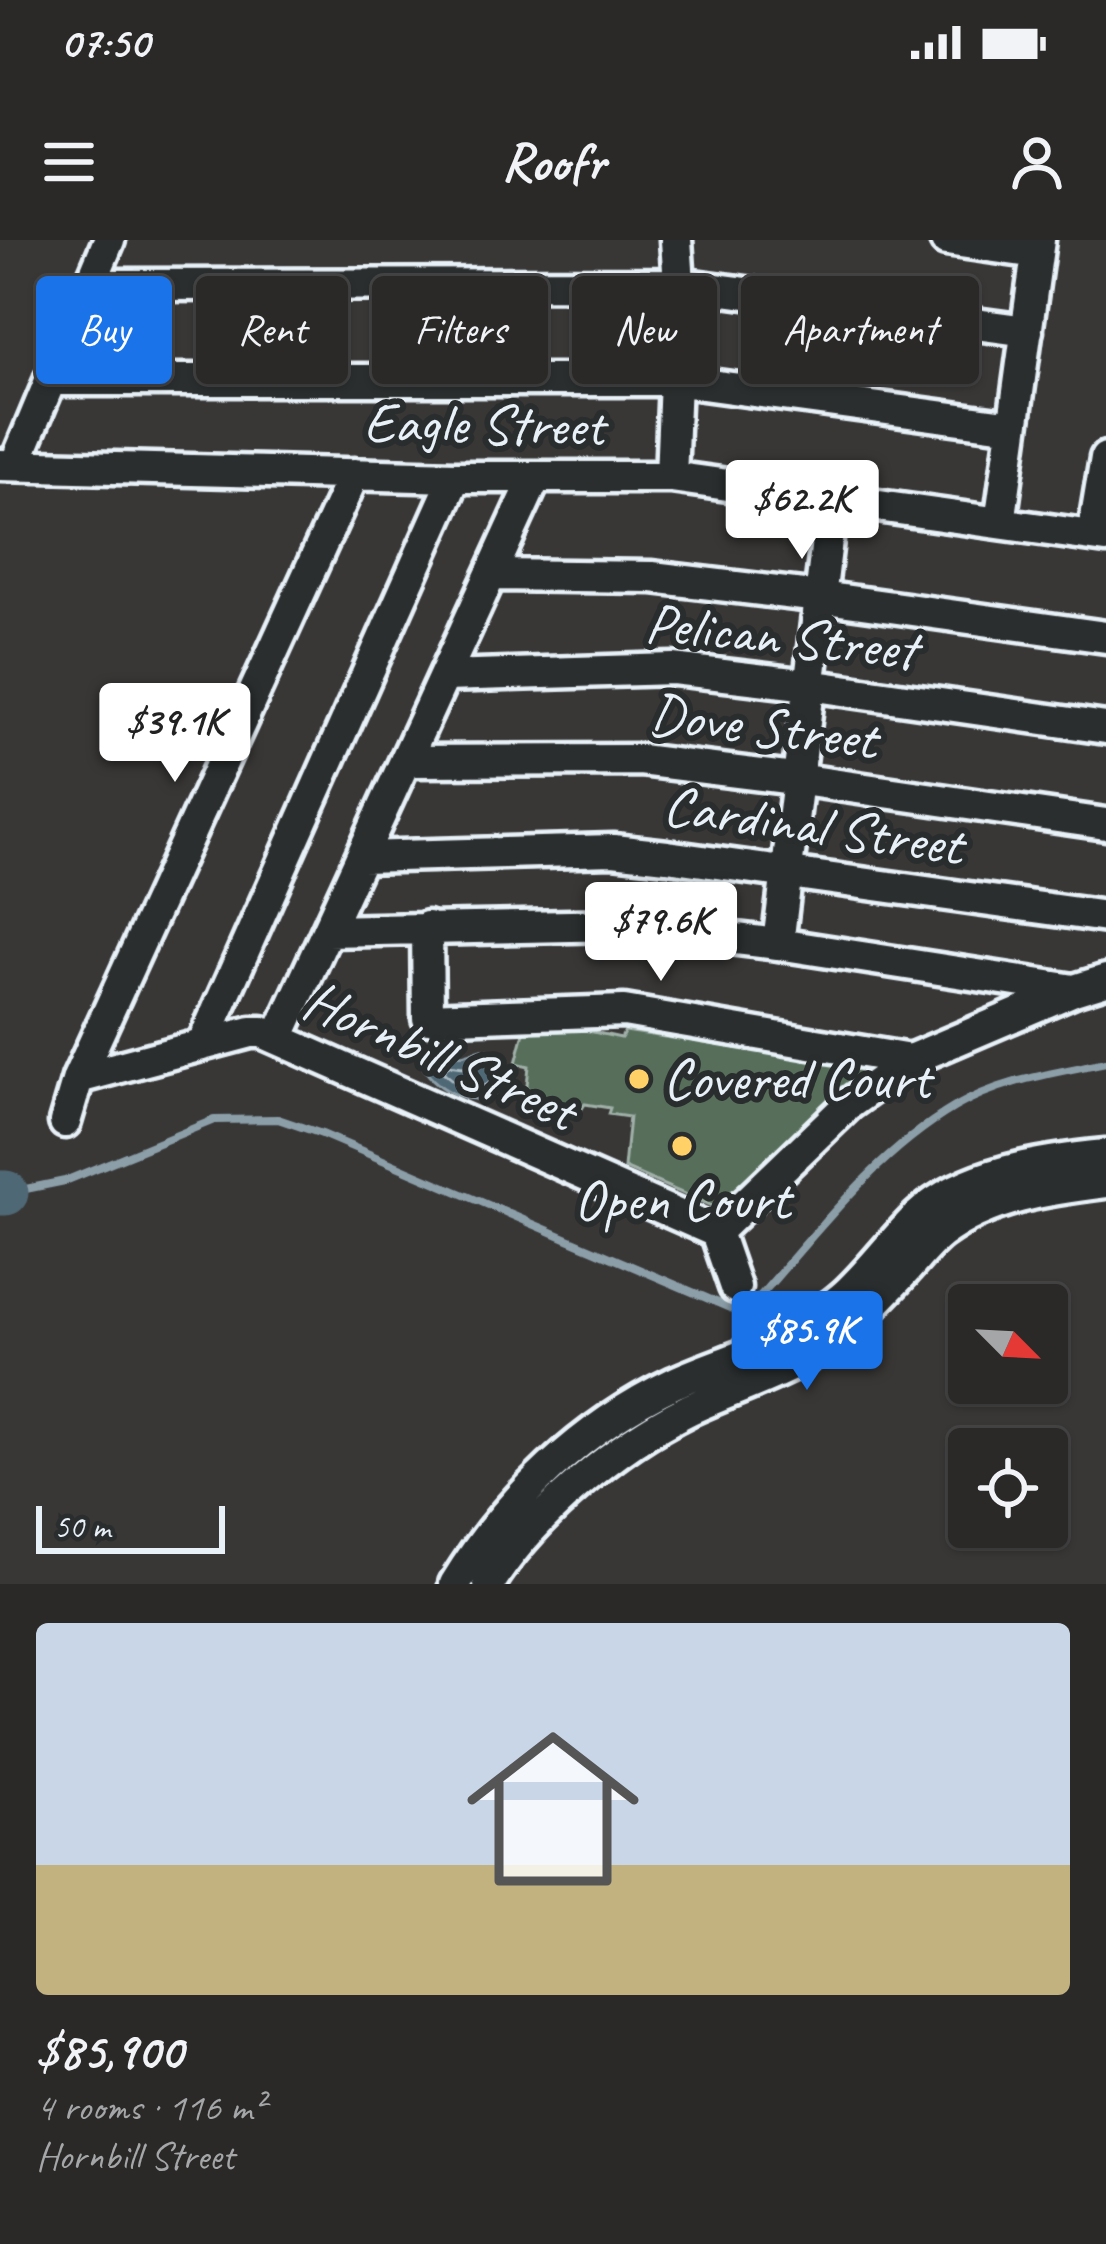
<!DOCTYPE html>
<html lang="en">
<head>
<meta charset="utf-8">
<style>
  body { margin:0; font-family:Caveat,sans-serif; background:#363534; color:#f1f3f6; height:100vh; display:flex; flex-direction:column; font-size:45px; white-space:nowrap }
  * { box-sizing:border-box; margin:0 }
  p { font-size:39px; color:#a5a6a8 }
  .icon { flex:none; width:66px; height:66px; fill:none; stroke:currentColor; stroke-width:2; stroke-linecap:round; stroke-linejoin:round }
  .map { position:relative; height:1344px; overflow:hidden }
  .panel { display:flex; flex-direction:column; background:#2a2928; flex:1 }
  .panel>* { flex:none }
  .banner { position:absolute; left:36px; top:36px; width:1035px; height:108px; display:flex; gap:24px }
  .needle { width:78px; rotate:114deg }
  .controls { position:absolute; left:948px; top:1044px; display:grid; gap:24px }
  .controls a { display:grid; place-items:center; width:120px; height:120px; border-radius:12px; background:#2a2928; box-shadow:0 3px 9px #0004,0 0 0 3px #464545; font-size:60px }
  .scale { position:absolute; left:36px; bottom:30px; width:189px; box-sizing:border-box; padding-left:12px; border:6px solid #e8f1f8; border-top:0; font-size:33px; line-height:42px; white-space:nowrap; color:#e8f1f8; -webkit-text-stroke:9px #2a2d2e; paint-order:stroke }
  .price { position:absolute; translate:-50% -102px; padding:0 27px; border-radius:12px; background:#fff; color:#222; font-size:39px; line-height:78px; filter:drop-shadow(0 3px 6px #0008) }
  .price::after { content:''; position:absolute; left:50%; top:72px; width:36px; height:27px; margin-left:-18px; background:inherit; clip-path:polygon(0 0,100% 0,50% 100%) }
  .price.on { background:#1a73e8; color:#fff }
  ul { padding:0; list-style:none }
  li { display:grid; align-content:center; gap:24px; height:636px; padding:0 36px }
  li+li { border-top:3px solid #464545 }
  li span { display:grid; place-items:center; height:372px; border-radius:12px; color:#555 }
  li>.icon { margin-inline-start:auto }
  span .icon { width:216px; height:216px; fill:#fffc; stroke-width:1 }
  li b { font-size:51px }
  .chip { padding:0 42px; border-radius:12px; background:#2a2928; box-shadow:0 3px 9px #0004,0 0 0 3px #464545; font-size:42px; line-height:108px }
  .chip.on { background:#1a73e8; color:#fff }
  .status { display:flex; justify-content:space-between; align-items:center; height:84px; padding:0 60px; background:#2a2928; direction:ltr }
  .status svg { height:33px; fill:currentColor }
  header { display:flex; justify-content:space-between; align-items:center; height:156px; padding:0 36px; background:#2a2928; font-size:54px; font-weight:800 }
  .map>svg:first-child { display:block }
</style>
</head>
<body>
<div class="status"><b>07:50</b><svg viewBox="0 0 49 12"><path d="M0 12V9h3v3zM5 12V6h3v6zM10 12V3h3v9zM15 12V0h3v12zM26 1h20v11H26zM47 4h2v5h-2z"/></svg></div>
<header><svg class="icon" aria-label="menu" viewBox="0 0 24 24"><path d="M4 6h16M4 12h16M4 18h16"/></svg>Roofr<svg class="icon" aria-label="person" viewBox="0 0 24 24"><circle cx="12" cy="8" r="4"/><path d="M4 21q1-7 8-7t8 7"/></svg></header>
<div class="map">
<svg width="1106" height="1344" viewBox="0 0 1106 1344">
  <rect width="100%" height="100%" fill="#383736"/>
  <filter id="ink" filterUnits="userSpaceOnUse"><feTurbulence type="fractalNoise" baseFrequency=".00833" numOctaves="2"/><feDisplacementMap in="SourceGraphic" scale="24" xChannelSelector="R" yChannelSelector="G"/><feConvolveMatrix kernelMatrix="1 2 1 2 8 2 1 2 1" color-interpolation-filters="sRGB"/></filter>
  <g filter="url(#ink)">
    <!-- green -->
    <path fill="#576e5a" stroke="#a0b0a9" stroke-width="3" d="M526,785L565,789L570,787L621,798L625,791L759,811L762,801L883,818L714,967L624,928L629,877L608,874L610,868L585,864L578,875L545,870V859L526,855L529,826L516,823Z"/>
    <!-- water -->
    <path fill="#4f6874" stroke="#8c9fa9" stroke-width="3" d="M434,809L462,815L482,809L494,810L507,828C505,838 504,848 495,854C472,870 429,846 421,822L426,813Z"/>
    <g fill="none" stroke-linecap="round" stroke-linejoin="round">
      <!-- shore -->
      <path stroke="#abbac3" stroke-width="3" d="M487,821L494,831L491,842L485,846L455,842L443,832L448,825L463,827Z"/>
      <!-- stream -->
      <path stroke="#8c9fa9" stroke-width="8" d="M6,953L65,941L214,880L278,879L322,894L744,1074C809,1003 870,917 955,867C1001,840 1055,833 1106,822"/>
      <!-- river -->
      <path stroke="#4f6874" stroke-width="45" d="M0,953H6"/>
      <!-- minor casing -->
      <g stroke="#e8f1f8" stroke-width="39">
        <path id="minor" d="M946,0L1037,13
          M90,45L679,44L1027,91
          M50,140H673L1013,186
          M0,225L455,237H671L1106,298
          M15,225L109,0
          M671,237L679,44L676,0
          M1000,283L1039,0
          M1093,296L1106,218
          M491,335L652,337L820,357L1106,397
          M445,436L673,429L809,445L1106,488
          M405,521L640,520L810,541L1106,584
          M362,617L613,610L667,616L1106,677
          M427,687L428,778L624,771L910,820
          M327,691L621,685L778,704L1074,750
          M778,704L832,259
          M278,798L535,238
          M202,805L455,237
          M78,838L251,792H262L716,992L849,864L910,820L1074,750L1106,740
          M65,882L78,838L354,234
          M716,992L735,1047
          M455,1344C507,1259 583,1186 674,1143C715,1124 760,1113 799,1088C817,1076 835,1065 850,1050C874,1027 894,999 918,976C965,932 1045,921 1106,915
          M489,1344C531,1276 617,1205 688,1170C730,1150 775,1137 814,1112C848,1091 875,1063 903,1033C915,1020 927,1004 941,993C989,957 1049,949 1106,942"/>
      </g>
      <!-- minor -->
      <use href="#minor" stroke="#2a2d2e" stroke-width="30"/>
    </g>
  </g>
  <!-- markers -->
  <g fill="#ffd166" stroke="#2a2d2e" stroke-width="4.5">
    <circle cx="639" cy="839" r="12"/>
    <circle cx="682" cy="906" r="12"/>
  </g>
  <g text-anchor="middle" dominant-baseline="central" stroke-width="12" stroke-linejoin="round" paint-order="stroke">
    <!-- street labels -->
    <g font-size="57" fill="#e8f1f8" stroke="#2a2d2e">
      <text transform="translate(484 184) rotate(1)">Eagle Street</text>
      <text transform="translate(781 396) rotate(6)">Pelican Street</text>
      <text transform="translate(763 486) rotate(7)">Dove Street</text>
      <text transform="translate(813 585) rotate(8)">Cardinal Street</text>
      <text transform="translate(440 815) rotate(24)">Hornbill Street</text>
    </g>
    <!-- poi labels -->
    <g font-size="57" fill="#e8f1f8" stroke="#2a2d2e" text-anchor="start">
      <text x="663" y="839">Covered Court</text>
      <text x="682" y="960" text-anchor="middle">Open Court</text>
    </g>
  </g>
</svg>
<div class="controls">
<a><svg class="needle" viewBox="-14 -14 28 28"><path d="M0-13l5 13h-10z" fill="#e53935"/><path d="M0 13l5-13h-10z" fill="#a5a6a8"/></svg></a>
<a><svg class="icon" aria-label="locate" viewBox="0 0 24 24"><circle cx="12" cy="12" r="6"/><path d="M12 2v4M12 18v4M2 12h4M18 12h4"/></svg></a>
</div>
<div class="scale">50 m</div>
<b class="price" style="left:802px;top:322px">$62.2K</b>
<b class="price" style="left:175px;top:545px">$39.1K</b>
<b class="price" style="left:661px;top:744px">$79.6K</b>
<b class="price on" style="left:807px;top:1153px">$85.9K</b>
<div class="banner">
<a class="chip on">Buy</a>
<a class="chip">Rent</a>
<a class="chip">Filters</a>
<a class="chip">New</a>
<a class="chip">Apartment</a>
</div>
</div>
<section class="panel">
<ul>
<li><span style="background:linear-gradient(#c9d6e8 65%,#c2b280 0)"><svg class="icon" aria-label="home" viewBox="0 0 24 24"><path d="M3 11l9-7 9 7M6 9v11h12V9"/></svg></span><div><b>$85,900</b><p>4 rooms · 116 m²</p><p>Hornbill Street</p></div></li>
</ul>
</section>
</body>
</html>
